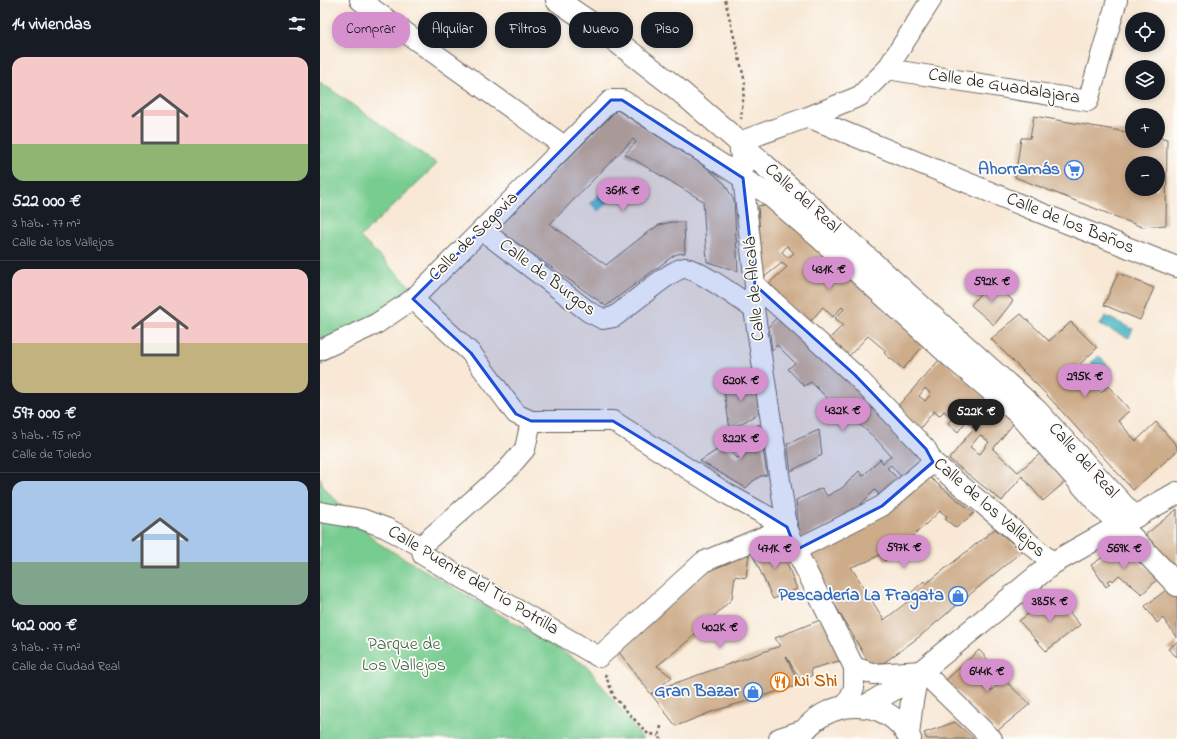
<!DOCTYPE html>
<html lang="es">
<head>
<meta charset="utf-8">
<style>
  body { margin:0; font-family:"Indie Flower",sans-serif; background:#242831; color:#f1f3f6; height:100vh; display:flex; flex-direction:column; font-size:15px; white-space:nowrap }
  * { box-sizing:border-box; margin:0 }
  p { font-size:13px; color:#9ea1a6 }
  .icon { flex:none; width:22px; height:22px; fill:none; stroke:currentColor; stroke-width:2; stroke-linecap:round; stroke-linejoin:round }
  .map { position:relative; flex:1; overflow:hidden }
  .side { display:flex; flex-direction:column; background:#171b24; width:320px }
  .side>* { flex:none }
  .banner { position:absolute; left:12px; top:12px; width:380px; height:36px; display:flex; gap:8px }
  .fabs { position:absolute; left:805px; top:12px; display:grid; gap:8px }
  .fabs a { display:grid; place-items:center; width:40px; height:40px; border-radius:50%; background:#171b24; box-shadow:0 2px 6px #0003; font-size:20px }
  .price { position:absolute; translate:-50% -34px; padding:0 9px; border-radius:14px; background:#d690ce; color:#111; font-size:13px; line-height:26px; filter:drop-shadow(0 1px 2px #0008) }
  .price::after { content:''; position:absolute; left:50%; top:24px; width:12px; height:9px; margin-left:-6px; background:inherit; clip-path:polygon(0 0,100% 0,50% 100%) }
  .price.selected { background:#222; color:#fff }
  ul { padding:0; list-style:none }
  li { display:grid; align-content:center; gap:8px; height:212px; padding:0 12px }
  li+li { border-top:1px solid #363941 }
  li span { display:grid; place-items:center; height:124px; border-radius:12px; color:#555 }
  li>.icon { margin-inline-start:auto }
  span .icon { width:72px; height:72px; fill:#fffc; stroke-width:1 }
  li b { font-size:17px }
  h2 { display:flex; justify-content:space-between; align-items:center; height:48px; padding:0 12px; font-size:17px }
  .tag { padding:0 14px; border-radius:16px; background:#171b24; box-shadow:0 2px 6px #0003; font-size:14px; line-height:36px }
  .tag.selected { background:#d690ce; color:#111 }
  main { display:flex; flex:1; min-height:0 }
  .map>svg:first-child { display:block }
</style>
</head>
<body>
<main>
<section class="side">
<h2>14 viviendas<svg class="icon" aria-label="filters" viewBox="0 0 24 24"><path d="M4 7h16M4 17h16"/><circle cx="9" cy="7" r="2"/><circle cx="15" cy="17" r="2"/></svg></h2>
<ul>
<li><span style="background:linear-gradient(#f6c9c9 70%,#8fb573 0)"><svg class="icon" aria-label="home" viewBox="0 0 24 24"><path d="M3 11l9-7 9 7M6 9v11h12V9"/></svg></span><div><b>522 000 €</b><p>3 hab. · 77 m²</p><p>Calle de los Vallejos</p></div></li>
<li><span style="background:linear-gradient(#f6c9c9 60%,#c2b280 0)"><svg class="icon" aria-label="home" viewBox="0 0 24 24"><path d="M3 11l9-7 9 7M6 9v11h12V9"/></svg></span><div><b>597 000 €</b><p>3 hab. · 95 m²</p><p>Calle de Toledo</p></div></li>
<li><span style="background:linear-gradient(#a9c7e8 65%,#7fa58c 0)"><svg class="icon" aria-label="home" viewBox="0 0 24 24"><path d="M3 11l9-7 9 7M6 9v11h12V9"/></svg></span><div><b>402 000 €</b><p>3 hab. · 77 m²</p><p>Calle de Ciudad Real</p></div></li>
</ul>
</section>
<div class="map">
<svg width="857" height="739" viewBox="0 0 857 739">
  <rect width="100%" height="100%" fill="#fdfcf7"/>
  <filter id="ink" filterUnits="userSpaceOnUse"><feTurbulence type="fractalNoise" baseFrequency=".025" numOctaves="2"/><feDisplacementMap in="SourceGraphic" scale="8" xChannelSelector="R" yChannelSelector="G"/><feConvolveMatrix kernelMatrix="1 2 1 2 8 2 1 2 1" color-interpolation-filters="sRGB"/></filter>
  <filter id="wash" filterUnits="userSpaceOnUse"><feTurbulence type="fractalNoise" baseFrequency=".012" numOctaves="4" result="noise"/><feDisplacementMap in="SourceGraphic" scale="16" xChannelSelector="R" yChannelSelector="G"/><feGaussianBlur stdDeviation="0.9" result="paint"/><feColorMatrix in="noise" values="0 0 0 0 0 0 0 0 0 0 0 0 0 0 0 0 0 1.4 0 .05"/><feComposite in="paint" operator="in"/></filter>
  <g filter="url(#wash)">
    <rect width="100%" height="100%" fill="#f8e8d5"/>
    <!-- green -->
    <path fill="#77cc90" stroke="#4a7456" d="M0,82L117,164L40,237L91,287L62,328L0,366Z
      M0,477L4,488L58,543L267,666L323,739H0Z"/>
    <!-- water -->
    <path fill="#4ab8c5" stroke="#336a70" d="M288,186L296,195L278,211L270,203Z
      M785,316L813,329L809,338L780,325Z
      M779,356L792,370L782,378L779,377L780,372L771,363Z"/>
    <g id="blocks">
      <!-- building -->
      <path fill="#cdac8a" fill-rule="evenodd" d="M297,110L386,167L405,184L414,201L418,271L387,262L383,201L305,154L316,142L313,139L230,224L286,265L328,232L339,225L351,222H364L365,253L357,254L353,256L286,306L177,229Z
        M714,116L812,133V141H838V137L847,139L846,225L822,227L695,177L701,138H710ZM812,163H838V189H812Z
        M451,204L605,344L583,369L564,353L566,351L548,336L526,359L508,340L523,325L515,318L524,309L522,307L513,317L503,307L489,323L447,285L467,267L462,263L443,278L438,206ZM467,246L474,253L468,258L462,252Z
        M798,273L834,288L820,320L784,305Z
        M671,280L693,301L674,325L651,305Z
        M460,314L605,455L581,477L571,465L567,468L578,479L560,496L555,490L537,508L480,539L476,500L502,488L507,496L522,488L539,471L543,476L560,459L563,463L571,456L556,439L536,421L533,424L491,382L484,386L468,369L475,363L457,345L452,350L449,326Z
        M701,314L729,341L751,322L777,348L757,367L781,393L788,386L810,410L798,421L816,441L836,422L857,446V451L813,490L727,395L671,339Z
        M621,358L694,423L673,449L698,472L721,453L746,481L723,501L702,476L682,501L629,459L654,428L646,421L638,432L628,423L632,418L624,411L619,416L614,411L598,431L576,408ZM605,388L611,394L605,401L599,396ZM660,435L669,442L660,454L650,447Z
        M435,380L439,413L410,430L403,383Z
        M439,424L447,475L441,476L433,481L426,488L380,461L403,446L417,458L424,455L420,437Z
        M499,430L502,455L471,471L467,444Z
        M609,477L654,513L636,528L625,519L627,516L620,511L581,547L585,552L565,561L561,554L548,561L531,567L564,620L595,596L592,592L604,581L606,584L675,529L702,551L599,637L565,662L552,664L548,661L520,614L488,553Z
        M857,509V567L855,569L824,536Z
        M459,542L477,589L453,599L432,553Z
        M430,545L426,578L415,576L412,599L369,640L337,666L352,677L331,694L350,685L460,646L455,638L505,618L522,660L491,669L492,676L479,678L466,656L479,685L394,711L356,726L331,694L298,651L391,562Z
        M795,549L805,550L839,578L822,594L799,575L793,581L791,579L787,581L790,584L786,587L771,565Z
        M850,587L857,594V638L843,618L837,623L825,606Z
        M734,594L760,625L726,651L699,621Z
        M857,642V657L848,649Z
        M659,650L671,663L656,677L671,691L684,680L710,704L677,731L626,680Z
        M635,722L654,739H607L604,733Z"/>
    </g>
  </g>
  <g filter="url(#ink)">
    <use href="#blocks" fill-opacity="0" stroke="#69635d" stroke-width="1"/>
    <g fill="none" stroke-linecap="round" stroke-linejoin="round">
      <!-- street casing -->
      <g stroke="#69635d" stroke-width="22">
        <path id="street" d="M40,0L244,146
          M567,69L768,101L797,0
          M488,117L716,211L857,267
          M162,230L269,312L283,319L294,317C307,308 352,268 365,268C378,269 421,300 434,309
          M435,285L535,375L606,449L613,462L733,563
          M93,299L151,353L196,414L211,421H293L409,495L467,527
          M0,350L56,324L93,299L291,100H302L446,193L501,240L635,361L698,414L784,511L800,525
          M0,512L42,519L66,528L101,546L103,555L279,657L383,562L467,527
          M101,546L186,471L205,449L211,421
          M476,550L562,506L613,462
          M534,667L554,674L602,671L672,739
          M526,706L534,688V667L476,550L467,527L434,309L435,285L419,142L488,117L540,96L567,69L611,0"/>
      </g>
      <!-- secondary casing -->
      <g stroke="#69635d" stroke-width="24">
        <path id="secondary" d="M237,0L287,34L355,87L419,142L717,411L814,517
          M800,525L857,585
          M546,706L597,675L733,563L857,493
          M588,735L592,701L597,675
          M460,739L484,731
          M479,739C502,697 568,693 590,739"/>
      </g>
      <!-- path -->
      <path stroke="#69635d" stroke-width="2.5" stroke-dasharray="3 3" stroke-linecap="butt" d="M405,0L425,82L421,119
        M285,674L294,697L327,733L339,736
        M341,726L339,736L341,739"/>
      <!-- street -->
      <use href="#street" stroke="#fff" stroke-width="20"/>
      <!-- secondary -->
      <use href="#secondary" stroke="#fff" stroke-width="22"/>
    </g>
  </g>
  <!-- marked area -->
  <path fill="#1d4ed8" fill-opacity="0.2" stroke="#1d4ed8" stroke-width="3" stroke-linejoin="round" d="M291,100H302L423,178L435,285L535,375L606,449L613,462L562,506L476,550L467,527L293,421H211L196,414L151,353L93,299Z"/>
  <!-- icons -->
  <defs>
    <g id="supermarket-ring" transform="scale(1)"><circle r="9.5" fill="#fdfcf7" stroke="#3f7fe0" stroke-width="1.5"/><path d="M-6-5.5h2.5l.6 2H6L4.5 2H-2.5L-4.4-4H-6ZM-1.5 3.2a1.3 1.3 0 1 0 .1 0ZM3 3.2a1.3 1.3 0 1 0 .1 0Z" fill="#3f7fe0"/></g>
    <g id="shop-ring" transform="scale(1)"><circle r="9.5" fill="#fdfcf7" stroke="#3f7fe0" stroke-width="1.5"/><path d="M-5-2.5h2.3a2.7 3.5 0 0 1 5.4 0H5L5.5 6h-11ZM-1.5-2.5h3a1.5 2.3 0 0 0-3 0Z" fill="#3f7fe0"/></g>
    <g id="restaurant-ring" transform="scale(1)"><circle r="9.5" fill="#fdfcf7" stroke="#e8710a" stroke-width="1.5"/><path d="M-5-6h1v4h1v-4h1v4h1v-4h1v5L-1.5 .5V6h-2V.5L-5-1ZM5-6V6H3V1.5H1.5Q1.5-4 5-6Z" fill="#e8710a"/></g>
  </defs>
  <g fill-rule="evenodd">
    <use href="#supermarket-ring" x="754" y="170"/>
    <use href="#shop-ring" x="638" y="596"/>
    <use href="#restaurant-ring" x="460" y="682"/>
    <use href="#shop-ring" x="433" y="692"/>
  </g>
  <g text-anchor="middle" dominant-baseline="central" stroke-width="3.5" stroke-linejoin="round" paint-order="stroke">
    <!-- street labels -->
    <g font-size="18" fill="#1c1c1c" stroke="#fdfcf7">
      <text transform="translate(684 87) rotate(9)">Calle de Guadalajara</text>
      <text transform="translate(482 199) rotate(42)">Calle del Real</text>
      <text transform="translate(750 224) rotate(22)">Calle de los Baños</text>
      <text transform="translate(154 237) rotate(-45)">Calle de Segovia</text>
      <text transform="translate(227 278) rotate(37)">Calle de Burgos</text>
      <text transform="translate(435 289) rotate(-95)">Calle de Alcalá</text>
      <text transform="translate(763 461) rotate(48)">Calle del Real</text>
      <text transform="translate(669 508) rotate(41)">Calle de los Vallejos</text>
      <text transform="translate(153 581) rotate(31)">Calle Puente del Tío Potrilla</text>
    </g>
    <!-- shop labels -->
    <g font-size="18" font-weight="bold" fill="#366cbe" stroke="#fdfcf7" text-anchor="end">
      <text x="740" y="170">Ahorramás</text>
      <text x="624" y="596">Pescadería La Fragata</text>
      <text x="419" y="692">Gran Bazar</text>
    </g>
    <!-- park labels -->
    <g font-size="18" fill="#40624a" stroke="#fdfcf7">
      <text x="84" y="645">Parque de<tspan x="84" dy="21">Los Vallejos</tspan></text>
    </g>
    <!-- food labels -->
    <g font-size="18" font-weight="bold" fill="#c56008" stroke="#fdfcf7" text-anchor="start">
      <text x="474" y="682">Ni Shi</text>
    </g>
  </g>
</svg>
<div class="fabs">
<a><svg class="icon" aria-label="locate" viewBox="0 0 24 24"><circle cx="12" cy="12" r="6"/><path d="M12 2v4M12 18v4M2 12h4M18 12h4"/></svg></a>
<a><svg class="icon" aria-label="layers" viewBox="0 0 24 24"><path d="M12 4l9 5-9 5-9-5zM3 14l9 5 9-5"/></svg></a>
<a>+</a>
<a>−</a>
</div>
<b class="price" style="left:303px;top:212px">361K €</b>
<b class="price" style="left:509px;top:291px">431K €</b>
<b class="price" style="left:672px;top:303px">592K €</b>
<b class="price" style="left:765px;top:398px">295K €</b>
<b class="price" style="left:421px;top:402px">620K €</b>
<b class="price" style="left:523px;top:432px">432K €</b>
<b class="price selected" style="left:656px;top:433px">522K €</b>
<b class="price" style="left:421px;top:460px">822K €</b>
<b class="price" style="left:584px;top:569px">597K €</b>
<b class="price" style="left:455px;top:570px">471K €</b>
<b class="price" style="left:804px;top:570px">569K €</b>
<b class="price" style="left:730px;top:623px">385K €</b>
<b class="price" style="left:400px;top:649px">402K €</b>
<b class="price" style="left:667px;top:693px">644K €</b>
<div class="banner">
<a class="tag selected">Comprar</a>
<a class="tag">Alquilar</a>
<a class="tag">Filtros</a>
<a class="tag">Nuevo</a>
<a class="tag">Piso</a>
</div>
</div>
</main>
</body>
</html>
